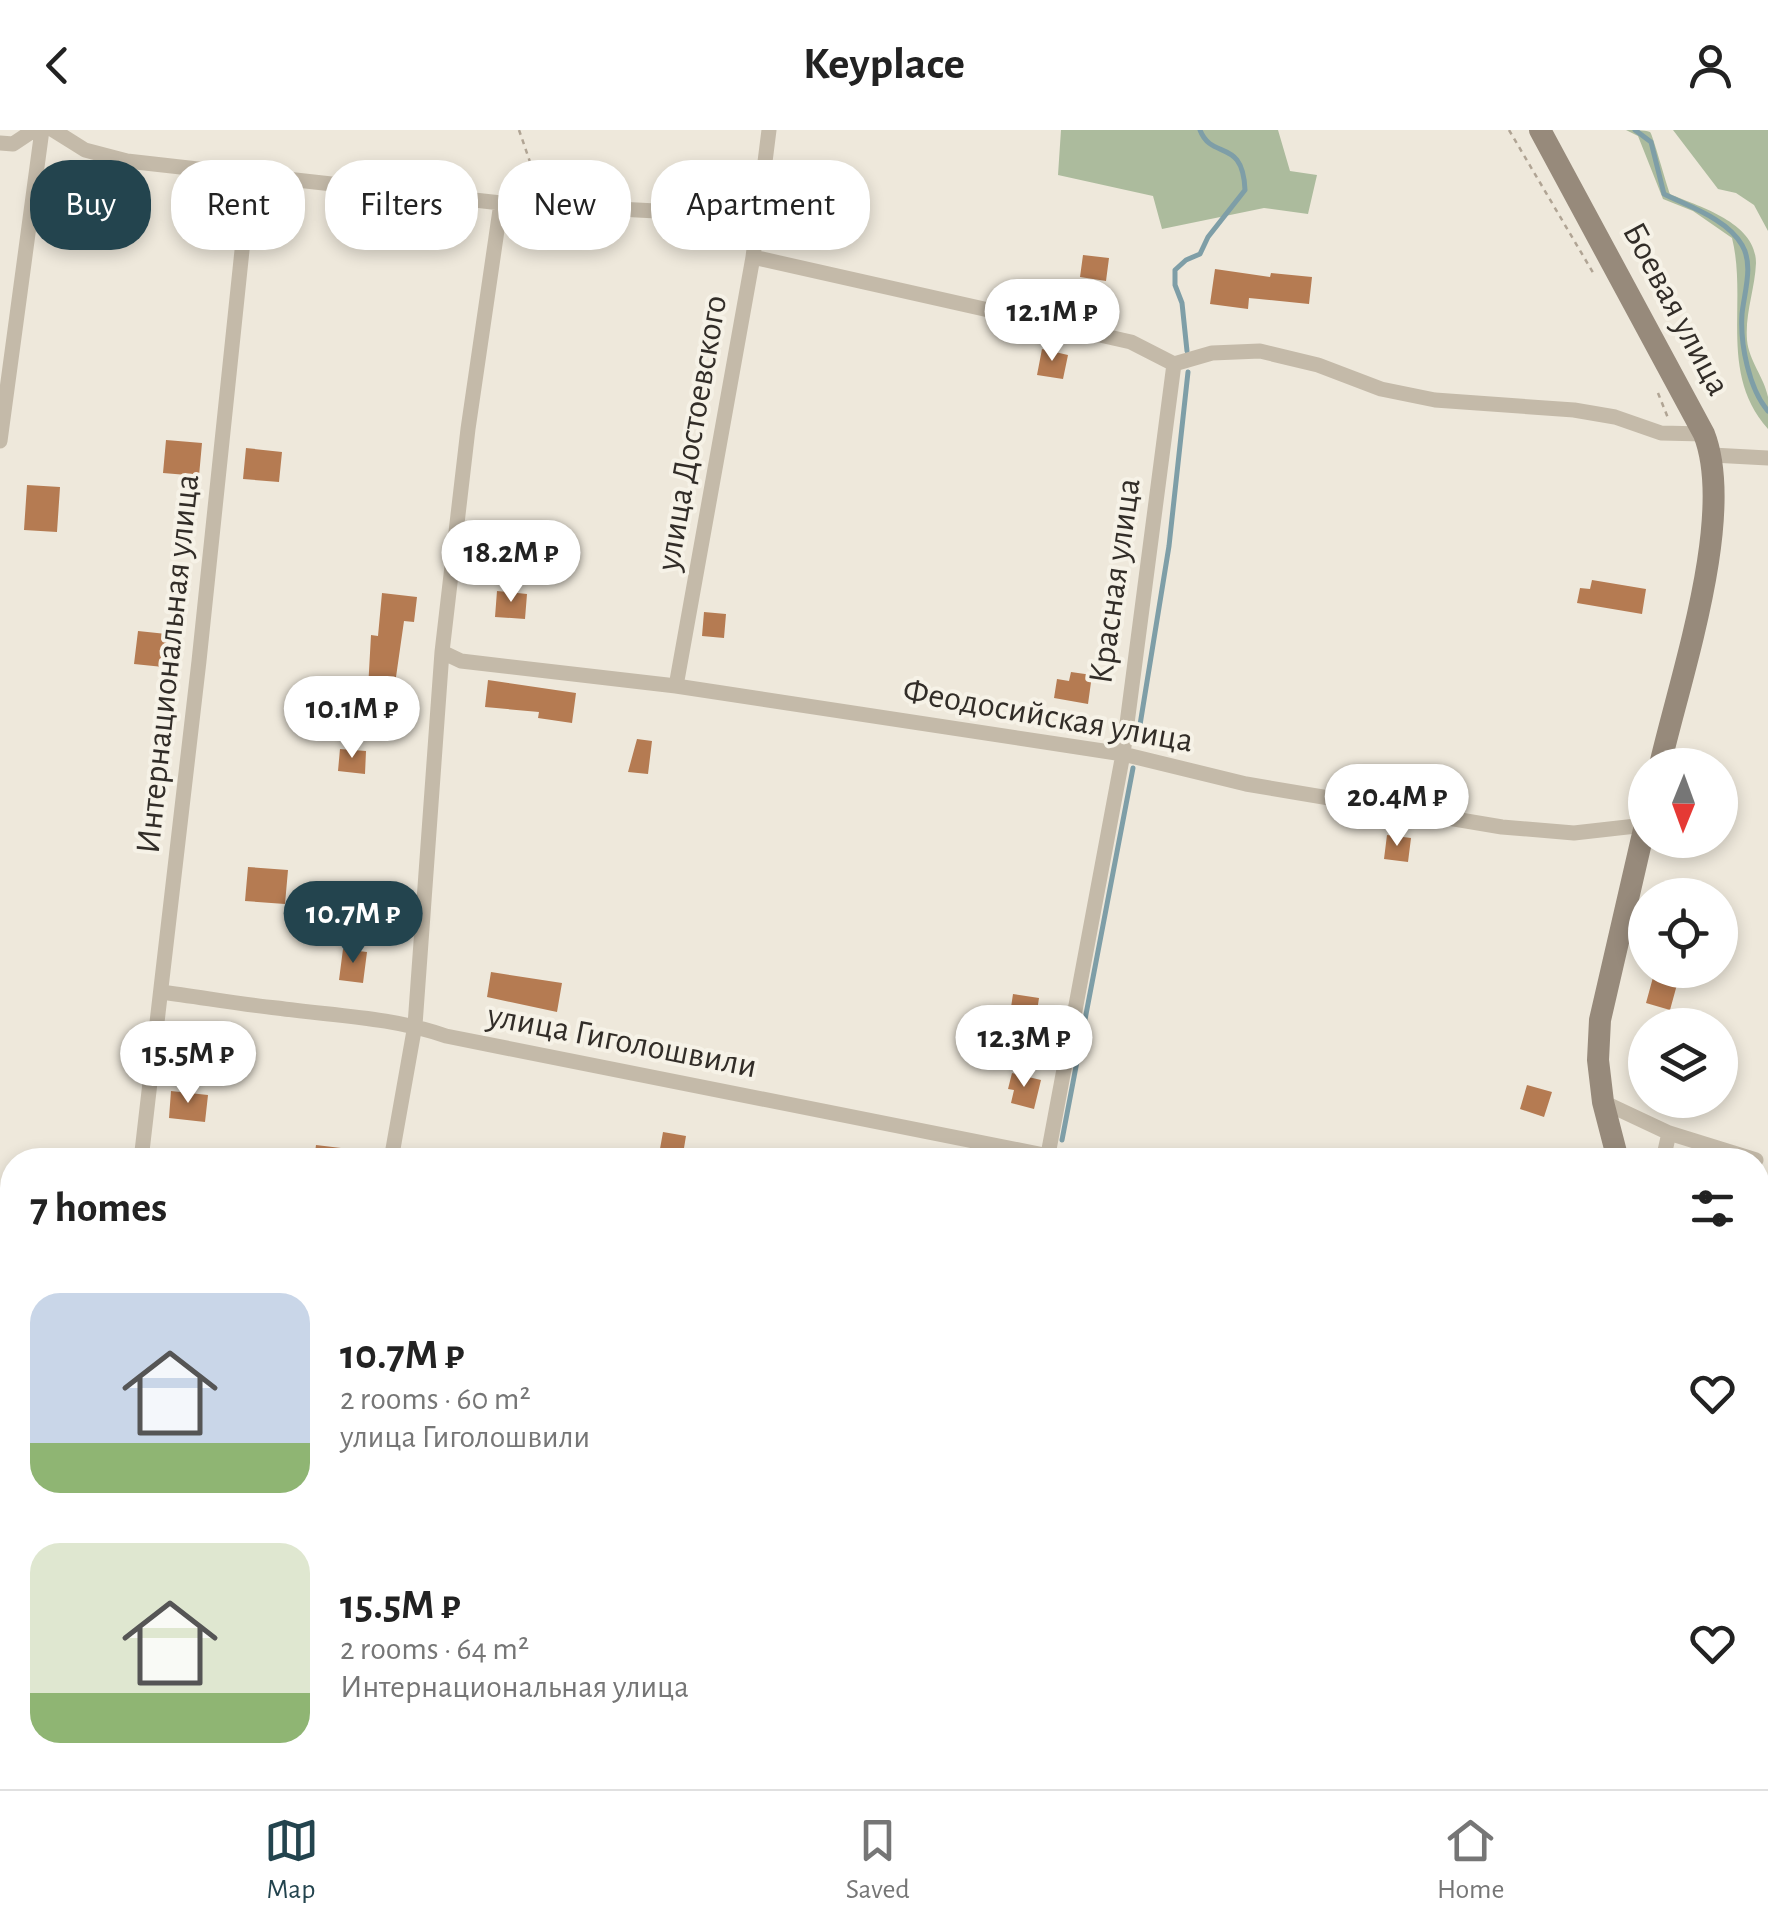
<!DOCTYPE html>
<html lang="en">
<head>
<meta charset="utf-8">
<style>
  body { margin:0; font-family:"Alegreya Sans",sans-serif; background:#f6f6f6; color:#222; height:100vh; display:flex; flex-direction:column; font-size:38px; white-space:nowrap }
  * { box-sizing:border-box; margin:0 }
  p { font-size:32px; color:#767676 }
  .icon { flex:none; width:55px; height:55px; fill:none; stroke:currentColor; stroke-width:2; stroke-linecap:round; stroke-linejoin:round }
  .map { position:relative; flex:1; overflow:hidden }
  .drawer { position:absolute; left:0px; top:1018px; width:1770px; height:642px; display:flex; flex-direction:column; background:#fff; border-radius:40px 40px 0 0; box-shadow:0 5px 15px #0003 }
  .drawer>* { flex:none }
  .hud { position:absolute; left:30px; top:30px; width:1000px; height:90px; display:flex; gap:20px }
  .needle { width:65px; rotate:181deg }
  .controls { position:absolute; left:1628px; top:618px; display:grid; gap:20px }
  .controls a { display:grid; place-items:center; width:110px; height:110px; border-radius:50%; background:#fff; box-shadow:0 5px 15px #0003; font-size:50px }
  .price { position:absolute; translate:-50% -85px; padding:0 22px; border-radius:35px; background:#fff; color:#222; font-size:32px; line-height:65px; filter:drop-shadow(0 2px 5px #0008) }
  .price::after { content:''; position:absolute; left:50%; top:60px; width:30px; height:22px; margin-left:-15px; background:inherit; clip-path:polygon(0 0,100% 0,50% 100%) }
  .price.active { background:#23444e; color:#fff }
  ul { padding:0; list-style:none }
  li { display:flex; align-items:center; gap:30px; height:250px; padding:0 30px }
  li span { display:grid; place-items:center; flex:none; width:280px; height:200px; border-radius:30px; color:#555 }
  li>.icon { margin-inline-start:auto }
  span .icon { width:120px; height:120px; fill:#fffc; stroke-width:1 }
  li b { font-size:42px }
  h2 { display:flex; justify-content:space-between; align-items:center; height:120px; padding:0 30px; font-size:42px }
  .tag { padding:0 35px; border-radius:40px; background:#fff; box-shadow:0 5px 15px #0003; font-size:35px; line-height:90px }
  .tag.active { background:#23444e; color:#fff }
  header { display:flex; justify-content:space-between; align-items:center; height:130px; padding:0 30px; background:#fff; font-size:45px; font-weight:600 }
  .dock { display:flex; justify-content:space-around; align-items:center; height:140px; border-top:2px solid #e0e0e0; background:#fff; font-size:28px; color:#767676 }
  .dock a { display:grid; justify-items:center; gap:5px }
  .dock .active { color:#23444e }
  .map>svg:first-child { display:block }
</style>
</head>
<body>
<header><svg class="icon" aria-label="back" viewBox="0 0 24 24"><path d="M15 5l-7 7 7 7"/></svg>Keyplace<svg class="icon" aria-label="person" viewBox="0 0 24 24"><circle cx="12" cy="8" r="4"/><path d="M4 21q1-7 8-7t8 7"/></svg></header>
<div class="map">
<svg width="1768" height="1659" viewBox="0 0 1768 1659">
  <rect width="100%" height="100%" fill="#eee8db"/>
  <!-- green -->
  <path fill="#acbb9d" d="M1061,0H1278L1290,41L1317,45L1308,84L1264,78L1162,99L1153,66L1058,45Z
    M1626,0C1633,0 1644,0 1650,2C1653,5 1666,54 1670,64C1699,77 1756,92 1756,133C1755,159 1745,183 1747,210C1749,231 1764,247 1768,267C1768,277 1768,289 1768,299C1718,243 1748,172 1732,108L1693,81L1663,69L1638,6Z
    M1673,0H1768V101L1754,75L1736,63L1718,59Z"/>
  <g fill="none" stroke-linecap="round" stroke-linejoin="round">
    <!-- stream -->
    <path stroke="#7e9ea7" stroke-width="5" d="M1635,0L1651,12L1664,64C1690,77 1727,89 1742,115C1754,135 1744,163 1742,184C1740,214 1749,259 1768,281
      M1187,221L1182,173L1175,155V140L1186,130L1200,124L1208,107L1245,60C1243,7 1212,31 1200,0
      M1139,601L1169,416L1188,242
      M1062,1010L1133,638"/>
  </g>
  <!-- building -->
  <path fill="#b57b52" d="M792,65L830,68L826,101L789,98Z
    M1083,125L1109,128L1106,151L1080,147Z
    M1215,139L1270,147L1271,143L1312,147L1309,174L1249,168L1248,179L1210,174Z
    M1042,219L1068,225L1063,249L1037,245Z
    M166,310L202,313L199,346L163,343Z
    M246,318L282,322L279,352L243,349Z
    M27,355L60,357L57,402L24,400Z
    M1592,450L1646,459L1642,484L1577,473L1580,458L1590,459Z
    M497,461L527,464L525,489L495,487Z
    M382,463L417,467L414,492L404,491L394,561L368,559L371,505L378,506Z
    M704,482L726,484L724,508L702,506Z
    M138,501L176,505L173,538L134,534Z
    M1071,542L1092,545L1088,574L1054,568L1057,549L1069,551Z
    M488,550L576,563L572,593L538,588L539,582L485,577Z
    M637,609L652,611L648,644L628,642Z
    M340,619L366,621L365,644L338,641Z
    M1387,705L1411,708L1408,732L1384,729Z
    M248,737L288,740L285,774L245,771Z
    M343,819L367,822L363,853L339,850Z
    M1655,840H1681L1670,880L1646,873Z
    M491,842L562,853L557,882L487,867Z
    M1013,864L1039,868L1033,908L1007,904Z
    M1012,943L1041,950L1034,979L1011,973L1014,960L1008,959Z
    M1527,955L1552,962L1544,987L1520,979Z
    M171,961L208,965L205,992L169,988Z
    M663,1002L686,1006L682,1030H658Z
    M316,1015L366,1021L365,1030H314Z"/>
  <g fill="none" stroke-linecap="round" stroke-linejoin="round">
    <!-- path -->
    <path stroke="#b0a494" stroke-width="2.5" stroke-dasharray="5 5" stroke-linecap="butt" d="M519,0L539,58
      M1509,0L1595,146
      M1658,263L1668,288
      M0,1262L12,1261"/>
    <!-- lane -->
    <path stroke="#c4baa9" stroke-width="8" d="M1758,1236L1768,1239"/>
    <!-- street -->
    <path stroke="#c4baa9" stroke-width="15" d="M53,0L85,20L127,31L501,73L733,85L751,77L764,57
      M0,13L13,14L34,0
      M753,127L1131,212L1174,234L1212,223L1260,221L1318,235L1381,259L1435,270L1574,280L1615,287L1661,303L1704,304
      M0,311L42,0
      M1712,325L1768,328
      M442,522L461,531L676,556L1123,624L1246,654L1502,697L1574,703L1645,695
      M676,556L753,127L769,0
      M161,862C200,867 239,874 277,878C335,886 391,887 446,906L1069,1030
      M1603,972L1669,1003L1756,1030
      M141,1030L199,531L250,44
      M391,1030L415,895L442,522L468,299L501,73
      M1047,1030L1123,624L1174,234
      M1663,1030L1669,1003
      M1758,1605L1768,1609
      M275,1659L278,1648
      M936,1659L938,1648"/>
    <!-- secondary -->
    <path stroke="#978a7b" stroke-width="22" d="M1540,0L1704,304C1736,386 1680,548 1660,635
      M1618,1030L1603,972L1598,930L1600,890L1645,695
      M1570,1659L1573,1648"/>
  </g>
  <g text-anchor="middle" dominant-baseline="central" stroke-width="8" stroke-linejoin="round" paint-order="stroke">
    <!-- street labels -->
    <g font-size="35" fill="#322d28" stroke="#f6f2e7">
      <text transform="translate(1676 179) rotate(62)">Боевая улица</text>
      <text transform="translate(692 303) rotate(-80)">улица Достоевского</text>
      <text transform="translate(1115 451) rotate(-82)">Красная улица</text>
      <text transform="translate(168 534) rotate(-84)">Интернациональная улица</text>
      <text transform="translate(1048 586) rotate(10)">Феодосийская улица</text>
      <text transform="translate(622 911) rotate(11)">улица Гиголошвили</text>
    </g>
  </g>
</svg>
<div class="controls">
<a><svg class="needle" viewBox="-14 -14 28 28"><path d="M0-13l5 13h-10z" fill="#e53935"/><path d="M0 13l5-13h-10z" fill="#767676"/></svg></a>
<a><svg class="icon" aria-label="locate" viewBox="0 0 24 24"><circle cx="12" cy="12" r="6"/><path d="M12 2v4M12 18v4M2 12h4M18 12h4"/></svg></a>
<a><svg class="icon" aria-label="layers" viewBox="0 0 24 24"><path d="M12 4l9 5-9 5-9-5zM3 14l9 5 9-5"/></svg></a>
</div>
<b class="price" style="left:1052px;top:234px">12.1M ₽</b>
<b class="price" style="left:511px;top:475px">18.2M ₽</b>
<b class="price" style="left:352px;top:631px">10.1M ₽</b>
<b class="price" style="left:1397px;top:719px">20.4M ₽</b>
<b class="price active" style="left:353px;top:836px">10.7M ₽</b>
<b class="price" style="left:1024px;top:960px">12.3M ₽</b>
<b class="price" style="left:188px;top:976px">15.5M ₽</b>
<div class="hud">
<a class="tag active">Buy</a>
<a class="tag">Rent</a>
<a class="tag">Filters</a>
<a class="tag">New</a>
<a class="tag">Apartment</a>
</div>
<section class="drawer">
<h2>7 homes<svg class="icon" aria-label="filters" viewBox="0 0 24 24"><path d="M4 7h16M4 17h16"/><circle cx="9" cy="7" r="2"/><circle cx="15" cy="17" r="2"/></svg></h2>
<ul>
<li><span style="background:linear-gradient(#c9d6e8 75%,#8fb573 0)"><svg class="icon" aria-label="home" viewBox="0 0 24 24"><path d="M3 11l9-7 9 7M6 9v11h12V9"/></svg></span><div><b>10.7M ₽</b><p>2 rooms · 60 m²</p><p>улица Гиголошвили</p></div><svg class="icon" aria-label="heart" viewBox="0 0 24 24"><path d="M12 20l-8-8c-3-5 5-10 8-4 3-6 11-1 8 4z"/></svg></li>
<li><span style="background:linear-gradient(#dfe7d0 75%,#8fb573 0)"><svg class="icon" aria-label="home" viewBox="0 0 24 24"><path d="M3 11l9-7 9 7M6 9v11h12V9"/></svg></span><div><b>15.5M ₽</b><p>2 rooms · 64 m²</p><p>Интернациональная улица</p></div><svg class="icon" aria-label="heart" viewBox="0 0 24 24"><path d="M12 20l-8-8c-3-5 5-10 8-4 3-6 11-1 8 4z"/></svg></li>
</ul>
</section>
</div>
<nav class="dock">
<a class="active"><svg class="icon" aria-label="map" viewBox="0 0 24 24"><path d="M3 6l6-2 6 2 6-2v14l-6 2-6-2-6 2zM9 4v14M15 6v14"/></svg>Map</a>
<a><svg class="icon" aria-label="saved" viewBox="0 0 24 24"><path d="M7 4h10v16l-5-4-5 4z"/></svg>Saved</a>
<a><svg class="icon" aria-label="home" viewBox="0 0 24 24"><path d="M3 11l9-7 9 7M6 9v11h12V9"/></svg>Home</a>
</nav>
</body>
</html>
